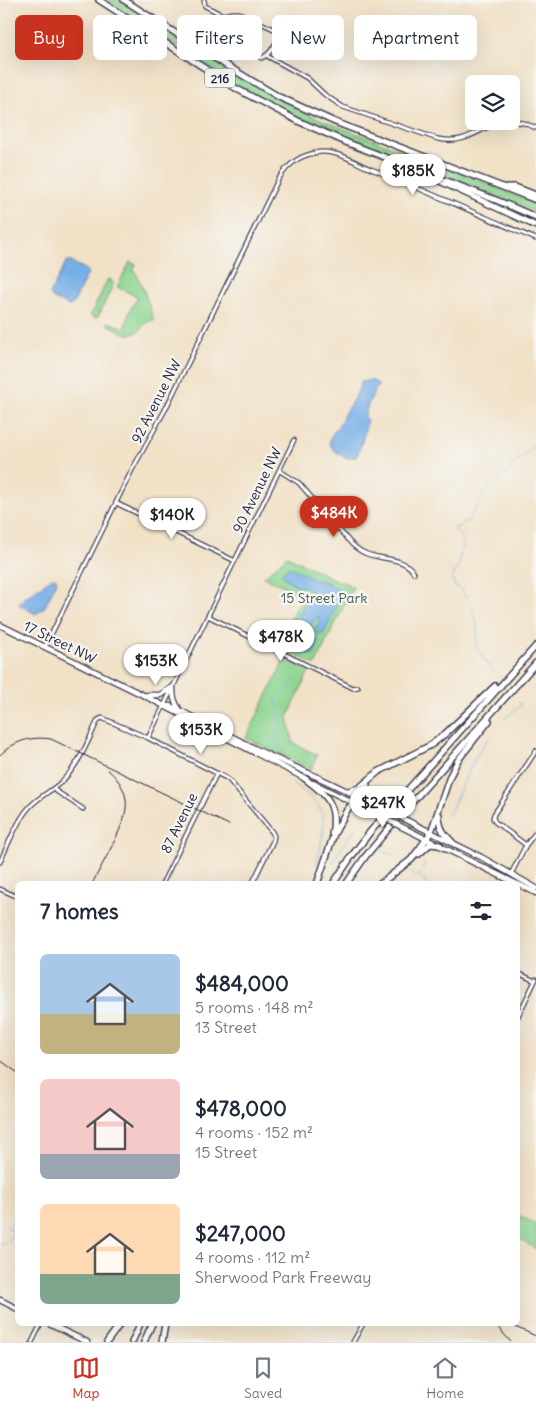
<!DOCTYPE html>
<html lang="en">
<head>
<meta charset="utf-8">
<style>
  body { margin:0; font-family:Delius,sans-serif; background:#f6f6f7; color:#1f2937; height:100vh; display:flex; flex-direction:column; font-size:19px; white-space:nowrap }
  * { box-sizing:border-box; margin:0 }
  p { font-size:16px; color:#747a83 }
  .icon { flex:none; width:28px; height:28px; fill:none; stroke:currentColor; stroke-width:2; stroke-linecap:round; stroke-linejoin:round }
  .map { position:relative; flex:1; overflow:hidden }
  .drawer { position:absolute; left:15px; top:881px; width:505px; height:445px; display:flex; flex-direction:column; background:#fff; border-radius:8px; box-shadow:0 5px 20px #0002 }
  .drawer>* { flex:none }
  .hud { position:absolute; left:15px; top:15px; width:506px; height:45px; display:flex; gap:10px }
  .fabs { position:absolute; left:465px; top:75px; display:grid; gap:10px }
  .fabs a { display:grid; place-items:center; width:55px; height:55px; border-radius:8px; background:#fff; box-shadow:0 5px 20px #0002; font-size:25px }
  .price { position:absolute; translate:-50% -42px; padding:0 11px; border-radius:18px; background:#fff; color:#222; font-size:16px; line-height:32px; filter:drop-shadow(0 1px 2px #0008) }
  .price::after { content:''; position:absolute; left:50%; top:30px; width:15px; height:11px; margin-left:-8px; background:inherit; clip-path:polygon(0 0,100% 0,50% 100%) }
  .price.current { background:#c8321e; color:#fff }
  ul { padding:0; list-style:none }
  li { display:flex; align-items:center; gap:15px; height:125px; padding:0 25px }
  li span { display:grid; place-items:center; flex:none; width:140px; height:100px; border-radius:8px; color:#555 }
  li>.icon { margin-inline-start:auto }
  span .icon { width:60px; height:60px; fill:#fffc; stroke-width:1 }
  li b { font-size:21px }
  h2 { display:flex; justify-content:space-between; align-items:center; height:60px; padding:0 25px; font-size:21px }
  .chip { padding:0 18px; border-radius:8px; background:#fff; box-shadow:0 5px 20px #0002; font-size:18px; line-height:45px }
  .chip.current { background:#c8321e; color:#fff }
  .dock { display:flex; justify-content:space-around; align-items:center; height:70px; border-top:1px solid #e0e1e3; background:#fff; font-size:14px; color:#747a83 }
  .dock a { display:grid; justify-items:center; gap:2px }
  .dock .current { color:#c8321e }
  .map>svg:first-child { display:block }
</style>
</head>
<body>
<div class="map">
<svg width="536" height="1342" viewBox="0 0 536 1342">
  <rect width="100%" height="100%" fill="#f6f6f2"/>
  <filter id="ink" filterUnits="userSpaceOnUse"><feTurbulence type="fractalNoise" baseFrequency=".02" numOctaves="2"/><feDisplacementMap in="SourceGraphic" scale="10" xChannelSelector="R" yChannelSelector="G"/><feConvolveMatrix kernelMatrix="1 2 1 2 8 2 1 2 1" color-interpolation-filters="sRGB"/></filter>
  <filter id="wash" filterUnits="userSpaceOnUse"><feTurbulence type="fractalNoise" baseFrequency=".0096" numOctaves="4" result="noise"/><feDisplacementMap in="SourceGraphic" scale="20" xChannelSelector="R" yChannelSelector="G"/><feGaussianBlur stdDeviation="1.12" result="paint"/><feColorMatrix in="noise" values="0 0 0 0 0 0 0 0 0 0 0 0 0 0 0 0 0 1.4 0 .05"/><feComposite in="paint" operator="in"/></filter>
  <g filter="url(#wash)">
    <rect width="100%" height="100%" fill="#f1e1c7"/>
    <!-- green -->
    <path fill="#8bd48f" stroke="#567b65" d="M105,0H119C180,39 239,81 304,112C337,127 372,139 406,152C450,168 493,186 536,204V212L473,186L337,134L299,118L232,82Z
      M130,262L136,265L133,271H135L143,288L154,320C148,321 144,324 141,329C132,341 118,329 107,324L108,322L125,328L130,310L138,297L117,287Z
      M108,279H110L113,283L112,287L98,317L95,318L91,316L90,313L92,312Z
      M287,556L340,582L341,581L353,587L315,665L277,646L303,595L264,577Z
      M285,659L309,671L288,717L293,743L317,755L311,769L246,738Z
      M518,1215L536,1224V1249L518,1238Z"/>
    <!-- water -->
    <path fill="#77afe7" stroke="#4c6891" d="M69,261L87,270L88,273L73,304L69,306L52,298L50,294L66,262Z
      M371,380L377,383L378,386C372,395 366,406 365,418L367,419C365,432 362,445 356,457L347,458C343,456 331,450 330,444C328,436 337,429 340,424C342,421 342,419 343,416C349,405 358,395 361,382Z
      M289,567L307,575L314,580L329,583L330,586L336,587L342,594L324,633L319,635L315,630L320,620L319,617C308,622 310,632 317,640L316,649L313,654H308L305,651L308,639L306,634L303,635C300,640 299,645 292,644L288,641C289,637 303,606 305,603C308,600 311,599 313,594L312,592L303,586L299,587L286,579L282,573Z
      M52,578H56L57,580L45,607L36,614L19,605L22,600Z"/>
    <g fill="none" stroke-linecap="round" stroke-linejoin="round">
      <!-- stream -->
      <path stroke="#77afe7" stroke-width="1" d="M466,597L459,587H455L452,578L459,564L460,555L463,547L462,537L455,531L456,527H460L462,523L468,521L484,494L492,484L507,473L518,460L524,456L533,446L536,439
        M470,605C478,616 478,632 476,645L477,649L482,654L483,658L494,672
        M505,719L520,706L521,705L519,702
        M285,757L276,740L275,736L282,721L276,700L296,678
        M292,783C303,791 315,798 321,810C328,823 319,851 316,865
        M448,816L476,756L489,738
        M381,851L395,855
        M333,863L338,852L354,830L356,831
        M424,863L420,877L425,880V884
        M411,872L415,876H419
        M0,1243H8L13,1232L11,1229L7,1228V1226H10L13,1220L18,1222"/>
    </g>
  </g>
  <g filter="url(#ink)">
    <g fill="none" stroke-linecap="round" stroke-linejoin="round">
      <!-- minor casing -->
      <g stroke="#413f50" stroke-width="5.5">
        <path id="minor" d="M204,0L205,6L223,15L232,13H239L278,31C279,40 271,55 261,58
          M267,56L307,78L325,95L343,107L438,139C469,145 478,127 505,121
          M511,121L524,123L536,128
          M280,471L299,483L348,540C353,546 359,551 367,554C382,560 405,557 414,573
          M116,503L235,561
          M208,616L353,688L358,687
          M45,647L132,470L165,410L278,180C288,163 301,154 321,152C338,151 356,163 371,169C427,191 481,216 536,239
          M148,738L294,440
          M53,789L83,809
          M526,845L495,822L493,818L494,814L536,751
          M0,862C8,845 15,825 27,810C36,798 49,793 60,783C79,766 88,741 98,720L102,718L148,738L226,778L229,780L272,832L274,836L273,841L252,884
          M511,874L526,845L536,832
          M162,884L217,773
          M0,889L18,897
          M518,973L535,981
          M518,1016L536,979
          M32,1342L41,1324
          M353,1342L363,1324"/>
      </g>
      <!-- major casing -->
      <g stroke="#413f50" stroke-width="7">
        <path id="major" d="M0,625L143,695L306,779
          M173,687C173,697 174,702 180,710
          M147,695H160L173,687
          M165,706H170L181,711L264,753L326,781L378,806
          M313,783L372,812
          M408,821L481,857L536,888
          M402,827L517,884
          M518,884L536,893
          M0,1300L18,1309
          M49,1324L87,1342"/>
      </g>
      <!-- highway casing -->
      <g stroke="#413f50" stroke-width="8">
        <path id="highway" d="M99,0L237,89L298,121L348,143L496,200L536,217
          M124,0L224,64L279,97L335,122L536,200
          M431,177L536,226
          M507,187H515L536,195
          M304,778C326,794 338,804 332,834
          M348,791L359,788L378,772L431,745L445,734L495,686
          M439,815C439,829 445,835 454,844
          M419,854L430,844L440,845
          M410,861L420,848L431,832L450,776L458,760L489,721
          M317,884L334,834L347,810L367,785
          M333,884L351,857L370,832L536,646
          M346,884L365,857L389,828L536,663
          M380,884L412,859
          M107,1342L120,1324
          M132,1342L140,1324
          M144,1342L152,1324
          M162,1342L165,1324"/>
      </g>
      <!-- minor -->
      <use href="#minor" stroke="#fff" stroke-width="3"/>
      <!-- major -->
      <use href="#major" stroke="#fff" stroke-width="4.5"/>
      <!-- highway -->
      <use href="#highway" stroke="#fff" stroke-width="5"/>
      <!-- rail -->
      <path stroke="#22223b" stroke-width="1" d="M0,755C14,741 31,736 51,739L229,825
        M92,884C101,866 125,826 126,808C128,793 119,779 108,770
        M0,1060L18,1073
        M495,1324L511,1342
        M508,1324L536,1336"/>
      <!-- major-bridge casing -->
      <g stroke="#413f50" stroke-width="7" stroke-linecap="butt">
        <path id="major-bridge" d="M378,806L408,821
          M372,812L402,827"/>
      </g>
      <!-- major-bridge -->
      <use href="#major-bridge" stroke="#fff" stroke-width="4.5"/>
    </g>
  </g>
  <g text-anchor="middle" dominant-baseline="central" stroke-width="4.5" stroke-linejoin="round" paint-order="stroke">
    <!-- shield labels -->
    <rect fill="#f6f6f2" stroke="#626272" stroke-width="1" x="205" y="68.5" width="30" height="19" rx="4"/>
    <g font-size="12" font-weight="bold" fill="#22223b">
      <text x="220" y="78">216</text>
    </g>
    <!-- street labels -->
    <g font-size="14" fill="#22223b" stroke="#f6f6f2">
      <text transform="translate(156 401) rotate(-63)">92 Avenue NW</text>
      <text transform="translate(257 490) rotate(-64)">90 Avenue NW</text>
      <text transform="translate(60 642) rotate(26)">17 Street NW</text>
      <text transform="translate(179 823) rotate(-64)">87 Avenue</text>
    </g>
    <!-- park labels -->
    <g font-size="14" fill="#425754" stroke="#f6f6f2">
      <text x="324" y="598">15 Street Park</text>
    </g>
  </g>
</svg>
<div class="fabs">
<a><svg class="icon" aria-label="layers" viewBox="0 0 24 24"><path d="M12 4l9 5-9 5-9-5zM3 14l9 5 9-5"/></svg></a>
</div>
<b class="price" style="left:413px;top:196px">$185K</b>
<b class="price current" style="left:334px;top:538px">$484K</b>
<b class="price" style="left:172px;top:540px">$140K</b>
<b class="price" style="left:281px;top:662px">$478K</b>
<b class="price" style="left:156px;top:686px">$153K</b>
<b class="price" style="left:201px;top:755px">$153K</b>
<b class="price" style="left:383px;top:828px">$247K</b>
<div class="hud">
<a class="chip current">Buy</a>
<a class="chip">Rent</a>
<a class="chip">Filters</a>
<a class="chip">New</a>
<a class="chip">Apartment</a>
</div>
<section class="drawer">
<h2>7 homes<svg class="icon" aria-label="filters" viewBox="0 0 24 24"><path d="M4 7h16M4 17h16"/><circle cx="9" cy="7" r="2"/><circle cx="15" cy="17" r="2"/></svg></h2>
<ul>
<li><span style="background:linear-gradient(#a9c7e8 60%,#c2b280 0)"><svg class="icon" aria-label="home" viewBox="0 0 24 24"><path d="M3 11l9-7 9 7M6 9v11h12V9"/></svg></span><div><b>$484,000</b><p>5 rooms · 148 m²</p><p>13 Street</p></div></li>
<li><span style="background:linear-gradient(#f6c9c9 75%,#9aa5b1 0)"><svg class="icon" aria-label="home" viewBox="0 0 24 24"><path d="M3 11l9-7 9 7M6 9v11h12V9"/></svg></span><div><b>$478,000</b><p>4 rooms · 152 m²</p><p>15 Street</p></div></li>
<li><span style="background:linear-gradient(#ffd9b3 70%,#7fa58c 0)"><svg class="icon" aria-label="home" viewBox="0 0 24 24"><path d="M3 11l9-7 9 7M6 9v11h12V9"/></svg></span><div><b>$247,000</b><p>4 rooms · 112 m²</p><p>Sherwood Park Freeway</p></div></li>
</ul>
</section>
</div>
<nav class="dock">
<a class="current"><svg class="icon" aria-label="map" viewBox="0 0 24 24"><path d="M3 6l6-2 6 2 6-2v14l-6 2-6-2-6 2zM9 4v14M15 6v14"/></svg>Map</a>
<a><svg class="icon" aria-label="saved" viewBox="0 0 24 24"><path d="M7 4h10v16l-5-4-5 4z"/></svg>Saved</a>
<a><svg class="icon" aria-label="home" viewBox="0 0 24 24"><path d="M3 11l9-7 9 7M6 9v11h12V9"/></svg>Home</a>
</nav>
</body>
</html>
